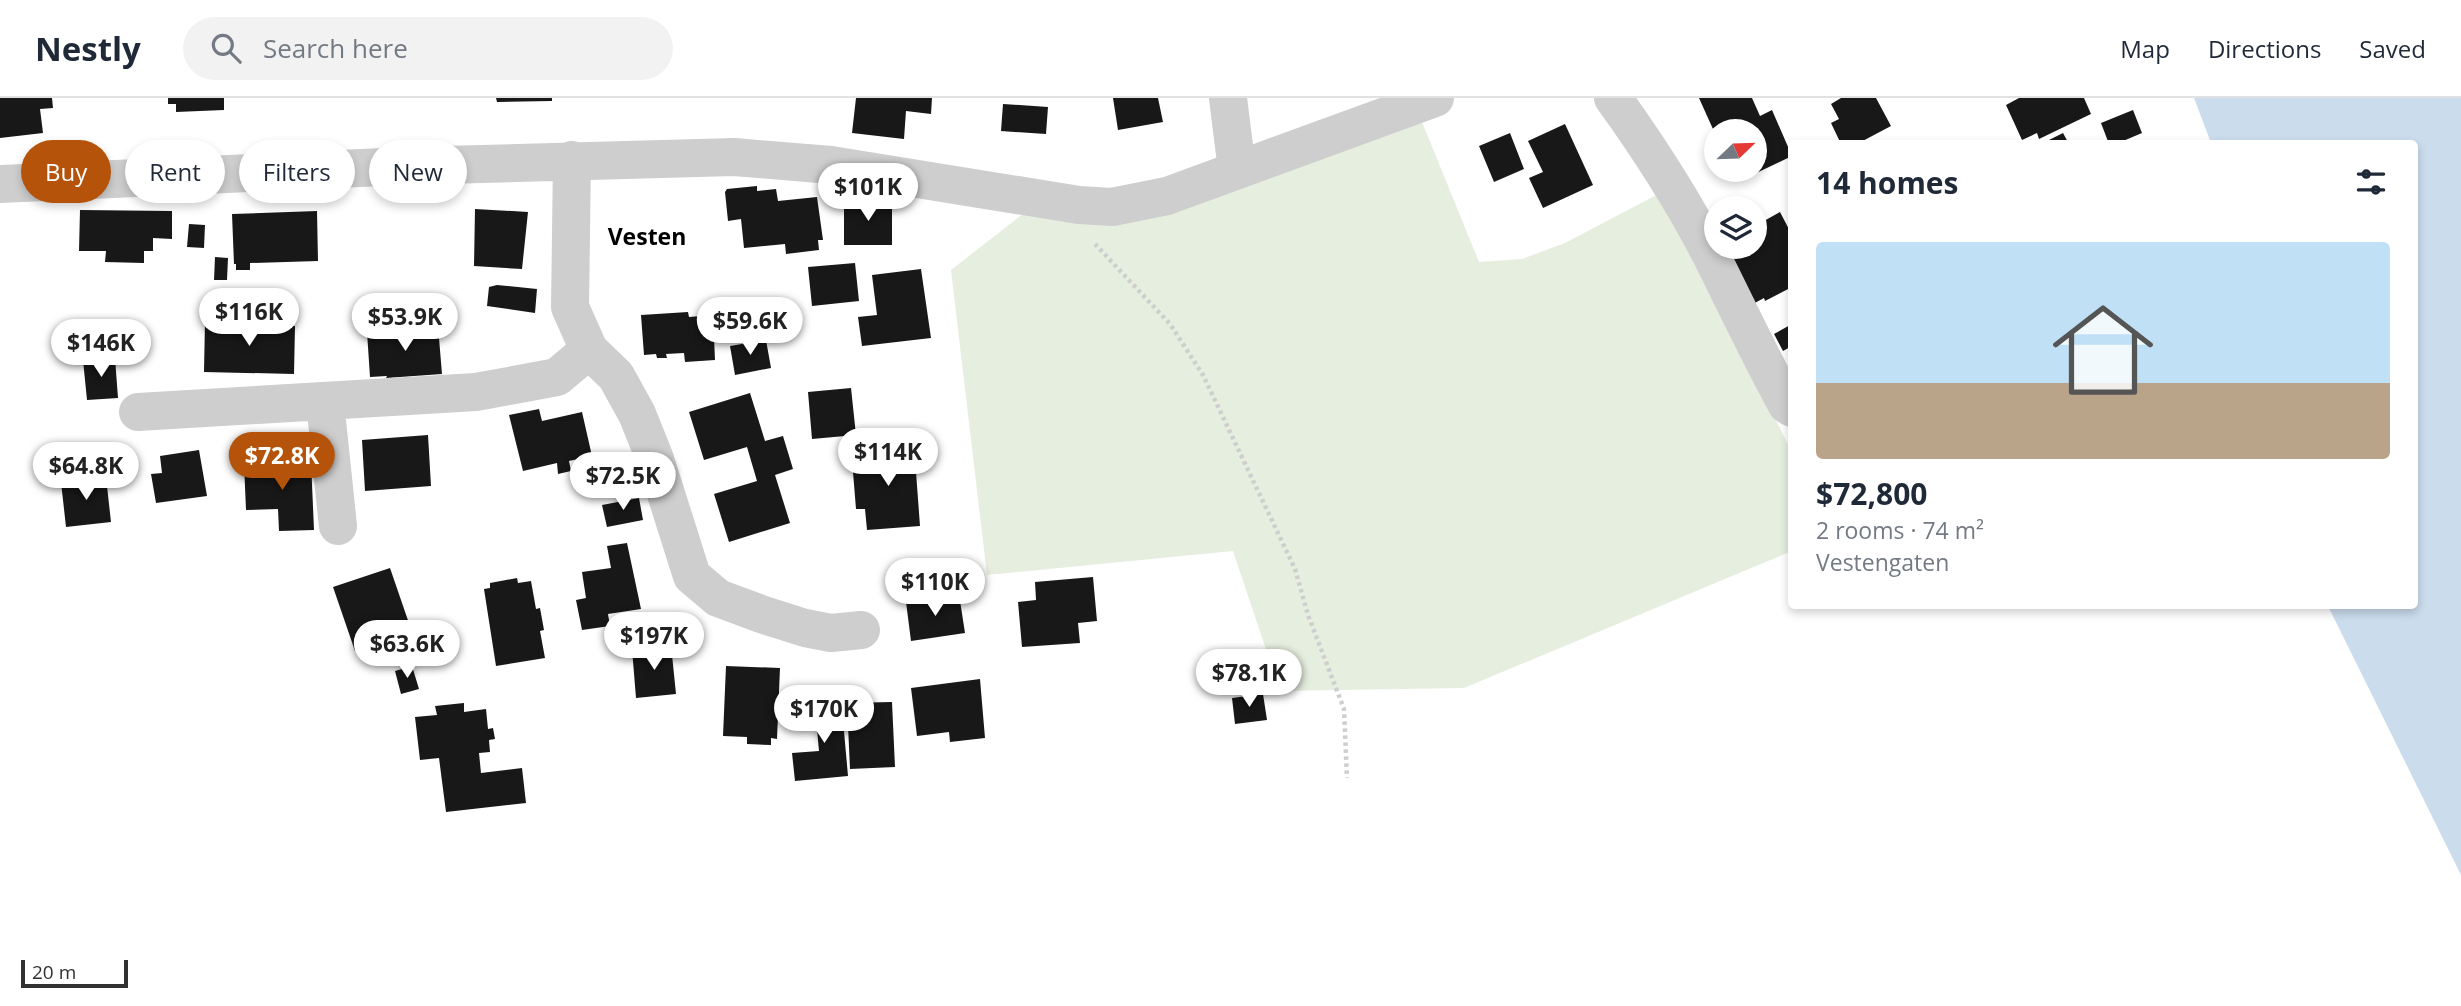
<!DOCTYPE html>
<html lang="en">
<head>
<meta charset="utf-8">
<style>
  body { margin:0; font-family:"Open Sans",sans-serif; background:#f2f2f3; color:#1f2937; height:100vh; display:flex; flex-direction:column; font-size:26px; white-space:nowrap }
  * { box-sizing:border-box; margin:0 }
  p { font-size:23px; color:#747a83 }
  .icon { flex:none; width:38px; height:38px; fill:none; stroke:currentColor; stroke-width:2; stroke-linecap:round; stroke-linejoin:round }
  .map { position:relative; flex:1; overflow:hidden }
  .drawer { position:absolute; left:1788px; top:42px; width:630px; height:469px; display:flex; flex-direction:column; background:#fff; border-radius:7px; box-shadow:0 4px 10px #0003 }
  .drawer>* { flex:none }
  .guide { position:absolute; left:21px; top:42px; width:665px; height:63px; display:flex; gap:14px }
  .needle { width:46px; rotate:67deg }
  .fabs { position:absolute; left:1704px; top:21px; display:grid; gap:14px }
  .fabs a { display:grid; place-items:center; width:63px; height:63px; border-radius:50%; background:#fff; box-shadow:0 4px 10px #0003; font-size:35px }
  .scale { position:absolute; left:21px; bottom:18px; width:107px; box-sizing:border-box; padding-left:7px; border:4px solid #313131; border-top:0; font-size:19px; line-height:24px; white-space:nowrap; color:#313131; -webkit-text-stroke:5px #fff; paint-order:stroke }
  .price { position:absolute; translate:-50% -60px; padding:0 16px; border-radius:24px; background:#fff; color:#222; font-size:23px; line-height:46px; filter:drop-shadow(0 2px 4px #0008) }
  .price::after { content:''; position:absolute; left:50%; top:42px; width:21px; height:16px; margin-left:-10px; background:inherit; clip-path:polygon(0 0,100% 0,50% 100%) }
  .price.active { background:#b45309; color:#fff }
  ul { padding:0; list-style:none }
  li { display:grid; align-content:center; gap:14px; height:371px; padding:0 28px }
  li+li { border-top:2px solid #e0e1e3 }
  li span { display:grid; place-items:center; height:217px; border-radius:7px; color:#555 }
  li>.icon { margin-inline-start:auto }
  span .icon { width:126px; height:126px; fill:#fffc; stroke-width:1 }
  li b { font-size:30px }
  h2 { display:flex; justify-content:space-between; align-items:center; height:84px; padding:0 28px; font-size:30px }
  .pill { padding:0 24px; border-radius:32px; background:#fff; box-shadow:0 4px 10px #0003; font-size:24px; line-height:63px }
  .pill.active { background:#b45309; color:#fff }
  header { display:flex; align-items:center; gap:42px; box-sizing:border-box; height:98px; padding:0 35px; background:#fff; border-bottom:2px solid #e0e1e3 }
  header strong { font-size:33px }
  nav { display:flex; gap:38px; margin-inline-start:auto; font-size:24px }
  .search { width:490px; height:63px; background:#f2f2f3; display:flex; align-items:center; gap:18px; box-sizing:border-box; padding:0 24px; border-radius:38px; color:#747a83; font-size:26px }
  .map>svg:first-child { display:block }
</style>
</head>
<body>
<header>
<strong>Nestly</strong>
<div class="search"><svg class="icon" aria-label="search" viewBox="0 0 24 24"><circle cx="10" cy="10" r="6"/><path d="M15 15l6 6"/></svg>Search here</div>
<nav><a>Map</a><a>Directions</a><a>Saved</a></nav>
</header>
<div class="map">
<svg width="2461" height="908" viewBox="0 0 2461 908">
  <rect width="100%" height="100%" fill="#fff"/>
  <!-- green -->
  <path fill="#e5eedf" d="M1420,19L1479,164L1522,161L1565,145L1664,93L1792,355V453L1464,590L1280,593L1233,453L987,477L951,172L1042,101L1079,107Z"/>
  <!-- water -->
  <path fill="#cbdced" d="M2194,0H2461V777L2328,508H2415V46L2211,45Z"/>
  <!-- building -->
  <path fill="#181818" d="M0,0H52L53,10L40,11L43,35L0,40Z
    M168,0H224V12L176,14V6H168Z
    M496,0H552V3L497,4Z
    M856,0H932L931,16L906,13L904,41L852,35Z
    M1113,0H1158L1163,24L1118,32Z
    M1699,0H1752L1760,18L1772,12L1792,58L1750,78L1747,72H1755V33H1717V40Z
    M1841,0H1876L1891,28L1857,46H1841L1831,25L1839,21L1831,6Z
    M2019,0H2084L2091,16L2039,41L2037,35L2022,42L2006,7Z
    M1003,6L1048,9L1046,36L1001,33Z
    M2133,12L2142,35L2116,46H2109L2101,25Z
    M1565,26L1593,87L1543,110L1529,80L1543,74L1528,43Z
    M1510,35L1524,71L1494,84L1479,48Z
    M2063,35L2069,46H2041Z
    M757,88V93L776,91L778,103L817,99L823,142H818L819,152L786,156L785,146L744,150L741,121L728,123L725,94L727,91Z
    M844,103H892V147H844Z
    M475,111L528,114L522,171L474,168Z
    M80,112L172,113V141L153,140V153H144V165L105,164L106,153H79Z
    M317,113L318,163L250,165V172H236V166H234L232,116Z
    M1780,114L1792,137V189L1765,203L1764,200L1753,206L1728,159L1739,154L1736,149H1755V128Z
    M189,126L205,127L204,150L187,149Z
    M215,159L228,160L227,182H214Z
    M855,165L859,203L812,208L808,169Z
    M921,171L931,240L862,248L858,219L877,217L872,177Z
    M497,187L537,191L535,215L487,208L489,189Z
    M688,214L689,219L713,217L715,262L685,264L684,255L666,256L667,260H657L656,256L644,257L641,217Z
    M205,223L295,228L294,276L204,274Z
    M1792,226V248L1783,253L1774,236Z
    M438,228L442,276L386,280L387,278L370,279L367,234Z
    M766,242L771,270L735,277L730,248Z
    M115,260L118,300L87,302L83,262Z
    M851,290L856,337L812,341L808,294Z
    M750,295L765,343L783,338L793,371L775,377L790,425L729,444L714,396L757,383L747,349L704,362L689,314Z
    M539,311L542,323L582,314L592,358L569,363L571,373L558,376L557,365L523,373L509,317Z
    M428,337L431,388L365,393L362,342Z
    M914,347L920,428L867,432L865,411H856L853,374H863L861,351Z
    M199,352L207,398L156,405L151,376L162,375L160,358Z
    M311,363L314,432L279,433L278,411L246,412L244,365Z
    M106,379L111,424L66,429L61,384Z
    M639,400L643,422L607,429L602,407Z
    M627,445L641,511L608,516L610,528L582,532L576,502L586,500L582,474L611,470L607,448Z
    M390,470L412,534L355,553L333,489Z
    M1093,479L1097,523L1078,525L1080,545L1022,549L1018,504L1036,502L1035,484Z
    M517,480L518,485L531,483L536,511L540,510L544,532L540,533L545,560L496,568L484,491L490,490V485Z
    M959,496L965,535L911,543L906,504Z
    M671,547L676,596L636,600L632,551Z
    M412,568L419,591L401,596L395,573Z
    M726,568L780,570L777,641L771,640V647L747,646V639L723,638Z
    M980,581L985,640L950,644L949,634L917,638L911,590Z
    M1263,596L1267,622L1235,626L1232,600Z
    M841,600L848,678L795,683L792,655L819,653L817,631H811L810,617H816L815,602Z
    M892,604L895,669L850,671L847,605Z
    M464,605V614L486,611L488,631L493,630L495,641L489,642L490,654L479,655L481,675L522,670L526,705L446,714L439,660L420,662L415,619L437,617L435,608Z"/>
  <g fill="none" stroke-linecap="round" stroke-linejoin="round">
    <!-- path -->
    <path stroke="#cecece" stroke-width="4.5" stroke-dasharray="3.5 3.5" stroke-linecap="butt" d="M1095,146L1170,226L1203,277L1295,471L1308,517L1344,611L1347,680"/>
    <!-- minor -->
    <path stroke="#cecece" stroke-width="38" d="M1228,0L1237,72
      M1613,0C1649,50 1684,104 1712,159C1737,209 1760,258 1787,307L1792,310
      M572,62L570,209L589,252L616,278L637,316L655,361L692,478L718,500L761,516L805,530L831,535L861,532
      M0,86L406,68L734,59L831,67L1079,107L1112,109L1167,98L1435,0
      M325,304L338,428
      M138,314L476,294L557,279L589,252"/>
  </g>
  <g text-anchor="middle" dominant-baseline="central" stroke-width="7" stroke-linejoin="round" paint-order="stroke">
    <!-- neighbourhood labels -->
    <g font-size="23" font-weight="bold" fill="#000" stroke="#fff">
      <text x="647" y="138">Vesten</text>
    </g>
  </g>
</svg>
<div class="fabs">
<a><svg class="needle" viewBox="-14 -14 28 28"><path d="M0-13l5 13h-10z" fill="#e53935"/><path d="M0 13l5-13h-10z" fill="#747a83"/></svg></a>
<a><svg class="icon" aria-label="layers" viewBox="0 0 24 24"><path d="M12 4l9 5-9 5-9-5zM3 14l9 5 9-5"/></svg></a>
</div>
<div class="scale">20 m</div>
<b class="price" style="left:868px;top:125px">$101K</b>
<b class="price" style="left:249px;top:250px">$116K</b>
<b class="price" style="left:405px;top:255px">$53.9K</b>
<b class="price" style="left:750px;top:259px">$59.6K</b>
<b class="price" style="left:101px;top:281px">$146K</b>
<b class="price" style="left:888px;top:390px">$114K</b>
<b class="price active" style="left:282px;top:394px">$72.8K</b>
<b class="price" style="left:86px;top:404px">$64.8K</b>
<b class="price" style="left:623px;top:414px">$72.5K</b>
<b class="price" style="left:935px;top:520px">$110K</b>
<b class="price" style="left:654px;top:574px">$197K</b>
<b class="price" style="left:407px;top:582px">$63.6K</b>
<b class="price" style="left:1249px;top:611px">$78.1K</b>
<b class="price" style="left:824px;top:647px">$170K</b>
<div class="guide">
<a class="pill active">Buy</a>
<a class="pill">Rent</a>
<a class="pill">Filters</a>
<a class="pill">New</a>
</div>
<section class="drawer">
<h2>14 homes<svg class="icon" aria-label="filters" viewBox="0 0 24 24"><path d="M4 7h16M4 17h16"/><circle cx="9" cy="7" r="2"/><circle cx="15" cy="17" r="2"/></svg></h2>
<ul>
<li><span style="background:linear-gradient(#bfe0f5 65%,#b9a48a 0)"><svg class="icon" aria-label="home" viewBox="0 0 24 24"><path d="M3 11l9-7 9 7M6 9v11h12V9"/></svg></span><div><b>$72,800</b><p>2 rooms · 74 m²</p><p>Vestengaten</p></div></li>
</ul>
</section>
</div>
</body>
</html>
